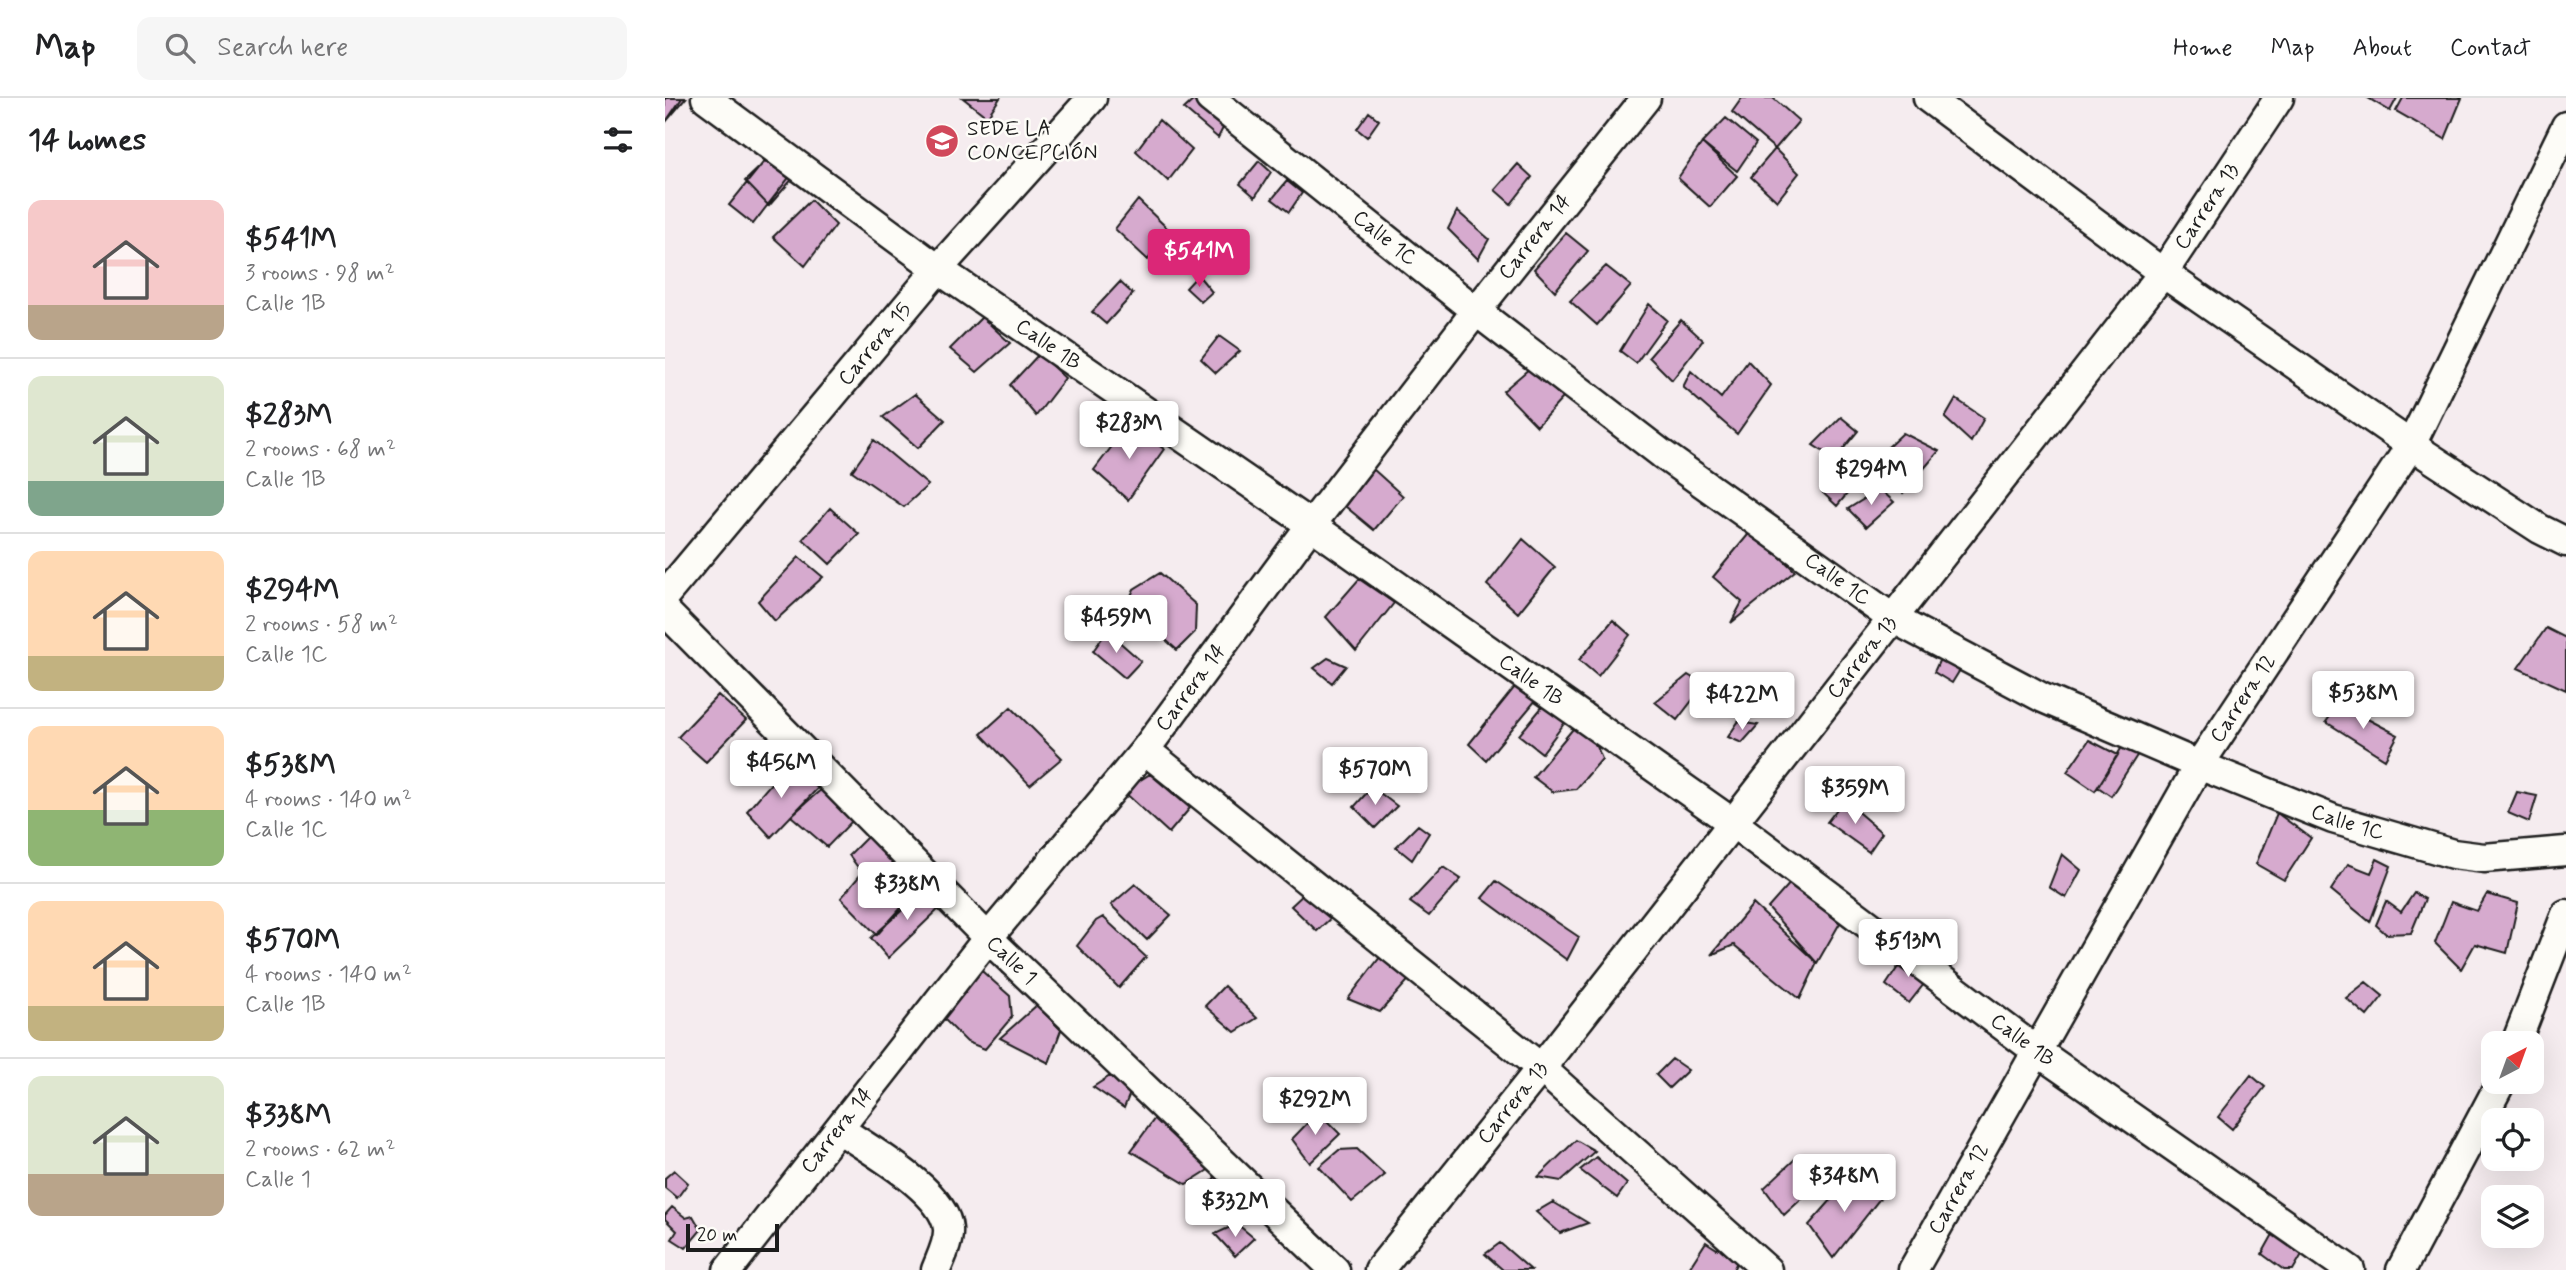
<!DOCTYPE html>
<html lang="en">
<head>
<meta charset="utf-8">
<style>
  body { margin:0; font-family:Mynerve,sans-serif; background:#f6f6f6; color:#202124; height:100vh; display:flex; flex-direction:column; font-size:26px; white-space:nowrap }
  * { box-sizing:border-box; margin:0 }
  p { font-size:23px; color:#757577 }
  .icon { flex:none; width:38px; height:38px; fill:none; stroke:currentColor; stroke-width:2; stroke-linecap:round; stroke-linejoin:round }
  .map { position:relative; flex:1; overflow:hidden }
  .sheet { display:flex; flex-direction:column; background:#fff; width:665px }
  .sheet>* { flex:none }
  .needle { width:46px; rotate:41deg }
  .buttons { position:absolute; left:1816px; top:933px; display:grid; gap:14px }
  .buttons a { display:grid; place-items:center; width:63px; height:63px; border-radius:14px; background:#fff; box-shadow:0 7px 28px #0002; font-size:35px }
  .scale { position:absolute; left:21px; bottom:18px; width:93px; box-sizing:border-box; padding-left:7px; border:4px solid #1c1c1c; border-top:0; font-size:19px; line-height:24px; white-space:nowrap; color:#1c1c1c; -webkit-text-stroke:5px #fdfcf7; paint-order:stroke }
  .price { position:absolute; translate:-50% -60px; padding:0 16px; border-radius:7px; background:#fff; color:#222; font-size:23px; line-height:46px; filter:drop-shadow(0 2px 4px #0008) }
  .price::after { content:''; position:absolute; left:50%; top:42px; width:21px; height:16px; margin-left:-10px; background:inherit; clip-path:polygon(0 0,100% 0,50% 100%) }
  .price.on { background:#db2777; color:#fff }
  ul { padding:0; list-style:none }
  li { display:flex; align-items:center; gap:21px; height:175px; padding:0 28px }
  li+li { border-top:2px solid #e0e0e0 }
  li span { display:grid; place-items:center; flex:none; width:196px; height:140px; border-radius:14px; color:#555 }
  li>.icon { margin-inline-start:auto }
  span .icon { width:84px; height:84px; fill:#fffc; stroke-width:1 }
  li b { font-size:30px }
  h2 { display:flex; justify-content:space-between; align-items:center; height:84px; padding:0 28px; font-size:30px }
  header { display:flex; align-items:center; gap:42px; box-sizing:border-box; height:98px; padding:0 35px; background:#fff; border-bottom:2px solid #e0e0e0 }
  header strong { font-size:33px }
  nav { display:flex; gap:38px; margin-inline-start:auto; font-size:24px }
  .search { width:490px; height:63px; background:#f6f6f6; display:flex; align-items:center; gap:18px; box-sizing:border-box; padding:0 24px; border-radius:14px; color:#757577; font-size:26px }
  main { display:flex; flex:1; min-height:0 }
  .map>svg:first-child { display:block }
</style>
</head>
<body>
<header>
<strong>Map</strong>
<div class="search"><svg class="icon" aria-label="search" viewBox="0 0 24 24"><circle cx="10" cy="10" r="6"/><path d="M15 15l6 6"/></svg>Search here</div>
<nav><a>Home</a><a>Map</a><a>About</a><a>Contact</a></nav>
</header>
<main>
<section class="sheet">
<h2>14 homes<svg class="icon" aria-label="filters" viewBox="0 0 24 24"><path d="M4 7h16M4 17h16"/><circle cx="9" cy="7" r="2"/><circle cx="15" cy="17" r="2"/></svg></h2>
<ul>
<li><span style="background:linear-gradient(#f6c9c9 75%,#b9a48a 0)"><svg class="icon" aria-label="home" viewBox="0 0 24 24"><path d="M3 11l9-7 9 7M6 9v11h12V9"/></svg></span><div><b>$541M</b><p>3 rooms · 98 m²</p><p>Calle 1B</p></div></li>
<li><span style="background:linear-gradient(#dfe7d0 75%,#7fa58c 0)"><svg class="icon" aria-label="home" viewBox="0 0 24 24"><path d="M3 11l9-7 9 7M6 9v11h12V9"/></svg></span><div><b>$283M</b><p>2 rooms · 68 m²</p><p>Calle 1B</p></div></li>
<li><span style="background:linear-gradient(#ffd9b3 75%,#c2b280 0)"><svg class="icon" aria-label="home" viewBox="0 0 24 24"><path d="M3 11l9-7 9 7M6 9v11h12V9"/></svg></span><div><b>$294M</b><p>2 rooms · 58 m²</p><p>Calle 1C</p></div></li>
<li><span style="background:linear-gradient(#ffd9b3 60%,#8fb573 0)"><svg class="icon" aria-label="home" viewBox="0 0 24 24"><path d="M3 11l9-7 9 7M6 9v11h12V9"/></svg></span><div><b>$538M</b><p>4 rooms · 140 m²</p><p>Calle 1C</p></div></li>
<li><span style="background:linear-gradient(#ffd9b3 75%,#c2b280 0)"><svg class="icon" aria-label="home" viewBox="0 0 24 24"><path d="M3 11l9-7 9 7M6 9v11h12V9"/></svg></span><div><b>$570M</b><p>4 rooms · 140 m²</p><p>Calle 1B</p></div></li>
<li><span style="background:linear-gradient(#dfe7d0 70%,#b9a48a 0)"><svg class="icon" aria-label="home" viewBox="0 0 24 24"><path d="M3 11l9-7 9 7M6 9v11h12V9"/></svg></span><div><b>$338M</b><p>2 rooms · 62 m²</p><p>Calle 1</p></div></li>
</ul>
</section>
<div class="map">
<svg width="1901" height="1172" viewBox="0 0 1901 1172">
  <rect width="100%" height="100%" fill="#f5ecef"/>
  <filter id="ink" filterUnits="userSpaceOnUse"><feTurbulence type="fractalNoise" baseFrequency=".0143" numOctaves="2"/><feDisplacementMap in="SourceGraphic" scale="14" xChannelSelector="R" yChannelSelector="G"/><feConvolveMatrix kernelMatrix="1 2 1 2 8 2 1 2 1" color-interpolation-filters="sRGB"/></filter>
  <g filter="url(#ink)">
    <!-- building -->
    <path fill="#d6aace" stroke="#1c1c1c" stroke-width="2" d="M0,0H17L0,25Z
      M0,0H21L0,25Z
      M298,0H335L322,19Z
      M531,0L558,30L553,40L519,11Z
      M1077,0H1108L1134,23L1110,51L1067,14Z
      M1703,0H1732L1725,13Z
      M1738,0H1797L1780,41L1731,13Z
      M704,14L714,22L702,39L692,31Z
      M1061,20L1091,45L1072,73L1037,45Z
      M494,22L527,52L503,83L471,53Z
      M1037,45L1072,78L1045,109L1013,80Z
      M1110,51L1134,75L1112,103L1086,79Z
      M106,55L129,73L88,126L64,107Z
      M104,60L130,78L104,108L80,83Z
      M594,63L606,74L590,99L575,86Z
      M853,66L867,79L846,106L830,92Z
      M622,83L637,95L624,114L607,101Z
      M146,102L171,127L140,168L108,139Z
      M473,102L503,131L483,162L450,131Z
      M792,113L824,141L813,161L783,131Z
      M901,135L923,153L890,193L869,171Z
      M941,168L966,188L932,227L905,203Z
      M533,177L547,194L536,204L521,190Z
      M455,184L468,196L441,226L427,214Z
      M984,206L1002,222L971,265L955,253Z
      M317,219L345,245L312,274L285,251Z
      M1016,222L1038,242L1007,282L984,259Z
      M554,238L575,253L551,275L536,261Z
      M374,256L400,280L371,318L345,287Z
      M1083,263L1106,287L1072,336L1018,289L1026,273L1056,300Z
      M865,270L898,300L872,328L838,293Z
      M250,296L280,322L253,350L218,319Z
      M1291,301L1319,320L1306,344L1280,320Z
      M1176,319L1193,333L1170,361L1148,347Z
      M464,326L499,351L463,402L429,372Z
      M1238,335L1274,353L1238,395L1207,364Z
      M209,342L263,387L239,409L187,373Z
      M1181,357L1197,372L1189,386L1170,370Z
      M708,371L738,398L709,432L680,408Z
      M1168,381L1182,396L1172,408L1157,394Z
      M1215,391L1229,404L1201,429L1183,411Z
      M165,410L194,436L165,466L138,441Z
      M1087,432L1130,473L1066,525L1077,504L1048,479Z
      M858,441L890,469L853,515L822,487Z
      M134,459L158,479L110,523L93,503Z
      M495,475L531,507L530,534L512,552L462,507L469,491Z
      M694,481L729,505L691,553L661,519Z
      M948,522L965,537L933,578L914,562Z
      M1881,530L1901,540V592L1853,570Z
      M442,533L476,563L460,580L428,553Z
      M1278,554L1298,567L1287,585L1269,574Z
      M663,560L681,568L667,585L649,570Z
      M1023,577L1039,587L1012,622L990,604Z
      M857,580L876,596L821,662L804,646Z
      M53,597L81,622L41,664L13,639Z
      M883,602L904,619L877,655L854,637Z
      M1674,606L1733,637L1720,661L1661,624Z
      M346,609L397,660L365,687L316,636Z
      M1073,624L1093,627L1077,645L1063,639Z
      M912,626L929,641L937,661L911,691L888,694L868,679Z
      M1424,642L1453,657L1430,693L1402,674Z
      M1457,649L1473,656L1446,698L1433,689Z
      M121,668L153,690L106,739L82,713Z
      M485,676L525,710L504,735L458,693Z
      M159,689L191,719L162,749L126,718Z
      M707,689L732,708L710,730L689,709Z
      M1852,694L1872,698L1864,724L1843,715Z
      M1179,702L1217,735L1204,754L1162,724Z
      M1612,715L1646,740L1619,782L1591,766Z
      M753,727L764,735L747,762L731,749Z
      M208,733L261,782L212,837L176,800L197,775L184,757Z
      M1397,756L1416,772L1401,800L1384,789Z
      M1712,761L1726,768L1705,824L1666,792L1683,766L1706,775Z
      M778,769L796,781L764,818L745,804Z
      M831,783L914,839L902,862L817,800Z
      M1127,783L1175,825L1152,865L1103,810Z
      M470,786L506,817L482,842L446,807Z
      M262,790L280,805L223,860L206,840Z
      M641,794L671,815L652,833L626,808Z
      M1749,795L1760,801L1746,835L1721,836L1711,827L1721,803L1736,814Z
      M1822,796L1853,805L1842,855L1810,846L1796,871L1770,845L1786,804L1812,813Z
      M1088,806L1152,865L1135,901L1069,847L1046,857Z
      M438,819L481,859L454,890L412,848L431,823Z
      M719,854L749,876L715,914L683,901Z
      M1241,857L1266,877L1244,905L1221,887Z
      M313,874H318L345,898L347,919L320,951L302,944L273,915Z
      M1701,884L1718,898L1702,918L1681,900Z
      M559,888L592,920L570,934L540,908Z
      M372,907L396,932L384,965L335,940Z
      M1007,961L1023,972L1004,990L991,977Z
      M1586,977L1600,989L1567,1031L1553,1019Z
      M445,978L465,995L459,1010L428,989Z
      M653,1014L675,1036L645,1065L627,1041Z
      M490,1020L548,1069L521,1086L466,1053Z
      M911,1042L930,1053L896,1083L873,1079Z
      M692,1051L720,1077L687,1104L654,1069L674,1052Z
      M931,1059L962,1086L952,1100L915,1072Z
      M1131,1060L1156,1083L1119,1117L1099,1090Z
      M557,1070L579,1090L561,1112L541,1091Z
      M9,1072L23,1085L12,1100L0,1090V1080Z
      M1190,1075L1216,1099L1168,1160L1144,1127Z
      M888,1104L923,1125L895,1135L871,1114Z
      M7,1109L21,1120L28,1118L36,1132L21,1150L7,1141L12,1133L0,1121V1117Z
      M572,1126L589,1140L570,1158L550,1136Z
      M1612,1129L1643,1146L1628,1172H1619L1597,1156Z
      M1041,1144L1052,1151L1060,1147L1075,1158L1068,1172H1023Z
      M835,1145L866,1172H838L820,1156Z"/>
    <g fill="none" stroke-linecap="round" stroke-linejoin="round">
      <!-- street casing -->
      <g stroke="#1c1c1c" stroke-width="33">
        <g id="street">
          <path id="s1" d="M41,0L273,171L646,427L1068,725L1373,954L1685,1172"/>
          <path id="s2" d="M545,0L811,213L997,356L1227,520L1378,600L1534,667L1668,721L1788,756L1819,760L1901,753"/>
          <path d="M1263,0L1498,175L1746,347L1875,431L1901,444"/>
          <path id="s3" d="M0,497L273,171L427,0"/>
          <path id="s4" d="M0,513L323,840L670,1172"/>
          <path d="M480,652L876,970L1102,1172"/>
          <path d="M1851,945L1901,816"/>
          <path d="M174,1031C203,1051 280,1093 283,1131C284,1144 276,1159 271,1172"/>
          <path id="s5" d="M63,1172L323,840L480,652L646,427L811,213L981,0"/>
          <path id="s6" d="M714,1172L876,970L1498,175L1614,0"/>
          <path id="s7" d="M1248,1172L1534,667L1746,347L1901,28"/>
          <path d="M1736,1172L1836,984"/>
        </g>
      </g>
      <!-- street -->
      <use href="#street" stroke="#fdfcf7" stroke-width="28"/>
    </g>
  </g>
  <!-- icons -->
  <defs>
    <g id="school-disc" transform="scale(1.75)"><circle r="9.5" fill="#d1495b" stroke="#fdfcf7"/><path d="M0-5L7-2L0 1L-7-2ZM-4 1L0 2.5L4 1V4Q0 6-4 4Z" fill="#fff"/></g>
  </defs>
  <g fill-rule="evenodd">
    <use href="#school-disc" x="277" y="43"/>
  </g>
  <g text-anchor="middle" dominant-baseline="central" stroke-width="5" stroke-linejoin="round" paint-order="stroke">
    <!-- poi labels -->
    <g font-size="21" fill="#1c1c1c" stroke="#fdfcf7" text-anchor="start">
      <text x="302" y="31">SEDE LA<tspan x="302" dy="24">CONCEPCIÓN</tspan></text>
    </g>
    <!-- street labels -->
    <g font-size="21" fill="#1c1c1c" stroke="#fdfcf7">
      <text stroke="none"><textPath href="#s6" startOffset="1348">Carrera 13</textPath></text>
      <text stroke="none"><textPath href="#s5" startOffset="1311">Carrera 14</textPath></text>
      <text stroke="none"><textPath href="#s2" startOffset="224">Calle 1C</textPath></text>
      <text stroke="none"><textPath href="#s3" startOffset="327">Carrera 15</textPath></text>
      <text stroke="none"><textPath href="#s1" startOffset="422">Calle 1B</textPath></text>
      <text stroke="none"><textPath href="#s2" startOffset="791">Calle 1C</textPath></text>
      <text stroke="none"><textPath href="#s6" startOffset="780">Carrera 13</textPath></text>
      <text stroke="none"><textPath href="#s1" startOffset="1010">Calle 1B</textPath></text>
      <text stroke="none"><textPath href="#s5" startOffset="744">Carrera 14</textPath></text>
      <text stroke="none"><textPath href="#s7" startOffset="660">Carrera 12</textPath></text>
      <text stroke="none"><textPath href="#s2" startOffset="1358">Calle 1C</textPath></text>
      <text stroke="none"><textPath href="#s4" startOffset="492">Calle 1</textPath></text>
      <text stroke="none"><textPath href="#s1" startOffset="1619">Calle 1B</textPath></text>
      <text stroke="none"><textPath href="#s6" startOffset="214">Carrera 13</textPath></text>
      <text stroke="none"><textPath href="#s5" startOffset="177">Carrera 14</textPath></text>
      <text stroke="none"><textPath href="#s7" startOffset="93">Carrera 12</textPath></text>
    </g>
  </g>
</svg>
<div class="buttons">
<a><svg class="needle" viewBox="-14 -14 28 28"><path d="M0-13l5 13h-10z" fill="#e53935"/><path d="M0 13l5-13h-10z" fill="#757577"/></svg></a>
<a><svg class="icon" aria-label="locate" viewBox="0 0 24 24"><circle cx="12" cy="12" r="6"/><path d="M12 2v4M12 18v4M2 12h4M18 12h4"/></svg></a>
<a><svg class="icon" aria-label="layers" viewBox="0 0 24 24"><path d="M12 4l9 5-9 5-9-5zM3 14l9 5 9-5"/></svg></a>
</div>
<div class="scale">20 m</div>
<b class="price on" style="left:534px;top:191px">$541M</b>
<b class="price" style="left:464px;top:363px">$283M</b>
<b class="price" style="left:1206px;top:409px">$294M</b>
<b class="price" style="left:451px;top:557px">$459M</b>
<b class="price" style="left:1698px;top:633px">$538M</b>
<b class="price" style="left:1077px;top:634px">$422M</b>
<b class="price" style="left:116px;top:702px">$456M</b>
<b class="price" style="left:710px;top:709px">$570M</b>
<b class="price" style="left:1190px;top:728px">$359M</b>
<b class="price" style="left:242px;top:824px">$338M</b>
<b class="price" style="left:1243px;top:881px">$513M</b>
<b class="price" style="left:650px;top:1039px">$292M</b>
<b class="price" style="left:1179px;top:1116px">$348M</b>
<b class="price" style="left:570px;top:1141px">$332M</b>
</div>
</main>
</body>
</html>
